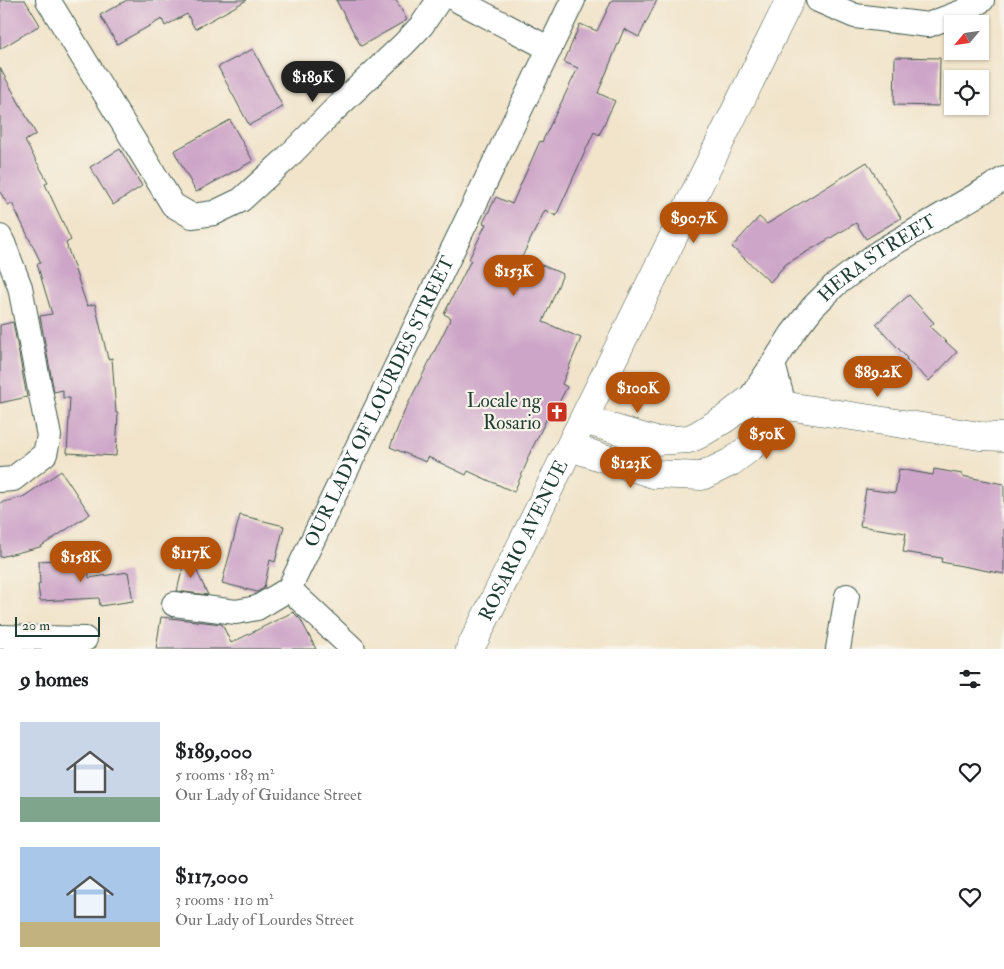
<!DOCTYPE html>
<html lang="en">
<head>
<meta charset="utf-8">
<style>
  body { margin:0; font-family:"IM FELL Double Pica",serif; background:#f6f6f6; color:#202124; height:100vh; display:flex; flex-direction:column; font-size:19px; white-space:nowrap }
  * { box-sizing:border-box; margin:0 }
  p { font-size:16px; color:#757577 }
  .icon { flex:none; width:28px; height:28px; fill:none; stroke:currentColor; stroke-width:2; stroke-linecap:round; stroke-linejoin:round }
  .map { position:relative; height:649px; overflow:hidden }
  .details { display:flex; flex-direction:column; background:#fff; flex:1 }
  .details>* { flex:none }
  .needle { width:32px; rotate:241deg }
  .tools { position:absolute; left:944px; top:15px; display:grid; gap:10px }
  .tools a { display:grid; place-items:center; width:45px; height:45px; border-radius:0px; background:#fff; box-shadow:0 1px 4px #0004; font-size:25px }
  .scale { position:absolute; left:15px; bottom:12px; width:85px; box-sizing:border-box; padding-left:5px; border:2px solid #1f3d34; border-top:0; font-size:14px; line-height:18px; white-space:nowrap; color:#1f3d34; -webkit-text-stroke:4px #f7f3e8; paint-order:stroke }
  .price { position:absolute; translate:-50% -42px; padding:0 11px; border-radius:18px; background:#b45309; color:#fff; font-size:16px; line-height:32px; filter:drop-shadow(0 1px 2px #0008) }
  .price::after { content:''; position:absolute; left:50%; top:30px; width:15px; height:11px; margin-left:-8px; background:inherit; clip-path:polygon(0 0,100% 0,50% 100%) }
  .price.active { background:#222; color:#fff }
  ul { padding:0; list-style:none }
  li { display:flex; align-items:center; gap:15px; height:125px; padding:0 20px }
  li span { display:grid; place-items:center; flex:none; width:140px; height:100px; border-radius:0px; color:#555 }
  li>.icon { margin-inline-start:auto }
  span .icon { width:60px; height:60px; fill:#fffc; stroke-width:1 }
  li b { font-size:21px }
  h2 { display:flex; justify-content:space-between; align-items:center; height:60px; padding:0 20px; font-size:21px }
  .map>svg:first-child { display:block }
</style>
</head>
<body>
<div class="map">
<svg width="1004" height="649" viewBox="0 0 1004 649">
  <rect width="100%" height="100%" fill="#f7f3e8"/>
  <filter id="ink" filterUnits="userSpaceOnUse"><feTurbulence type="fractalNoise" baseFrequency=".02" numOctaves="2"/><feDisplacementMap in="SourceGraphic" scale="10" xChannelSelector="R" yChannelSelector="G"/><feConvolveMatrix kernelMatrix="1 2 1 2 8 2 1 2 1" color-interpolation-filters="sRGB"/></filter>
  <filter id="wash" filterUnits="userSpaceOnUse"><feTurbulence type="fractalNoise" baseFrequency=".0096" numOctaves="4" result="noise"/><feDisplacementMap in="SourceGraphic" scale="20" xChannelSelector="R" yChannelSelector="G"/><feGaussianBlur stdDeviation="1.12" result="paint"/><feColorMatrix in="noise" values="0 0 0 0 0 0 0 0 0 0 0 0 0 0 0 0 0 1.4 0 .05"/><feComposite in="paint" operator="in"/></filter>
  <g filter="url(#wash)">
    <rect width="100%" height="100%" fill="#f1e4ca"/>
    <g id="blocks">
      <!-- building -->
      <path fill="#cda5c8" d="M0,0H25L40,25L0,49Z
        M127,0H247L195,29L187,14L165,26L162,19L117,44L100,15Z
        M336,0H396L407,20L361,46Z
        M612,0H657L639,37L624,29L598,93L615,101L599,135L594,132L556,216L545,210L522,257L563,274L543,322L581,338L562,384L567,387L552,416L549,414L527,459L528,460L514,492L468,471L466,475L428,457L426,462L390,447L405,410L451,318L444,314L471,260L469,259L486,224L483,223L496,197L512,204L540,141L542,142L578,68L564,62L580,24L597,31Z
        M253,49L283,107L249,125L218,67Z
        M895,57L940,58L939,106L894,105Z
        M0,68L36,134L25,141L48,182L45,184L71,240L66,243L87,306L95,304L108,359L112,358L116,413H118L116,456L67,453L70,398H63V390L54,392L40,316L52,314L37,264L41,263L12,203L8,205L0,192Z
        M230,120L253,161L196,192L174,151Z
        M120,149L142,186L113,205L90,167Z
        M867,162L901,218L866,239L856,223L786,264L770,282L732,247L759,217L767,224Z
        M909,295L934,323L930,327L957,352L929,381L906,359L907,358L876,324Z
        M13,322L27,397L0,403V325Z
        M899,469L933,475L934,469L962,474V476L1004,484V574L941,562L942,558L903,552L906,533L860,526L866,489L895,493Z
        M61,471L90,514L40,547L0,557V503L23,497Z
        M240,515L284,526L275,562L270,560L264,588L257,592L222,583Z
        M187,550L208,595L177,591Z
        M88,558L89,578L128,572L133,601L100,606L99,598L40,601L38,585L40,584L39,561Z
        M293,612L301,620L316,649H156L161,617L222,624L231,643Z"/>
    </g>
  </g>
  <g filter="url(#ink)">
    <use href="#blocks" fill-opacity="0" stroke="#3e564a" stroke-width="1"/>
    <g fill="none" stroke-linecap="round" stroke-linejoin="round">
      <!-- minor casing -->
      <g stroke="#3e564a" stroke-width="26">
        <g id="minor">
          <path d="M48,0L173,205L192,216L214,213L241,200L286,159L333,111L404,44L422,25L439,0"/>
          <path d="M457,0L550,49"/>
          <path d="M818,0L855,16L928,25L962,12L982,0"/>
          <path d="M0,237L3,243L20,287L49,436L45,454L13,479L0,480"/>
          <path d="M773,364L784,405"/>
          <path id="s1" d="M749,400L773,364L792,334L813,307L834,286L879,252L1004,179"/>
          <path id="s2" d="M289,589L573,0"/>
          <path d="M289,589L353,649"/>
          <path d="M174,604L236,612L257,608L289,589"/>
          <path d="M0,637L85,639"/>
          <path d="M838,649L847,596"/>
        </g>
      </g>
      <!-- tertiary casing -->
      <g stroke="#3e564a" stroke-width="29">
        <path id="tertiary" d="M584,420L655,441L689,439L698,435L726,418L749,400L980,436L1004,437
          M570,447L653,474L702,476L731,462L751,447L769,426L784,405"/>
      </g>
      <!-- secondary casing -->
      <g stroke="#3e564a" stroke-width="29">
        <g id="secondary">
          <path id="s3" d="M470,649L790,0"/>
        </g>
      </g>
      <!-- minor -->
      <use href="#minor" stroke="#fff" stroke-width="24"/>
      <!-- tertiary -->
      <use href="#tertiary" stroke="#fff" stroke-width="28"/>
      <!-- secondary -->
      <use href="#secondary" stroke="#fff" stroke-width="28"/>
    </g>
  </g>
  <!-- icons -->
  <defs>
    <g id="church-square" transform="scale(1.125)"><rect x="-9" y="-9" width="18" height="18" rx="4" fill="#c8321e" stroke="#f7f3e8"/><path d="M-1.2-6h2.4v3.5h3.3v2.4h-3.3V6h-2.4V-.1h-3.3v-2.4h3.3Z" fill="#fff"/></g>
  </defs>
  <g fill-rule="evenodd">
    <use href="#church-square" x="557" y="412"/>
  </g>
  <g text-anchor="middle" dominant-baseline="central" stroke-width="4.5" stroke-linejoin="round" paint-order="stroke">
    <!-- street labels -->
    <g font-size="19" fill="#1f3d34" stroke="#f7f3e8">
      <text stroke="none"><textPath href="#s1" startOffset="194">HERA STREET</textPath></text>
      <text stroke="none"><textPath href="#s2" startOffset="208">OUR LADY OF LOURDES STREET</textPath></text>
      <text stroke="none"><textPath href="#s3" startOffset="121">ROSARIO AVENUE</textPath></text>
    </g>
    <!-- poi labels -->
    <g font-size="19" fill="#1f3d34" stroke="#f7f3e8" text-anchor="end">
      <text x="541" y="401">Locale ng<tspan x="541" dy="22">Rosario</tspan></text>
    </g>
  </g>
</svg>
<div class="tools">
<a><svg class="needle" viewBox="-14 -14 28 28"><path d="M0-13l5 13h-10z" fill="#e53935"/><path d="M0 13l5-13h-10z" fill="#757577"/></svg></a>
<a><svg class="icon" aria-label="locate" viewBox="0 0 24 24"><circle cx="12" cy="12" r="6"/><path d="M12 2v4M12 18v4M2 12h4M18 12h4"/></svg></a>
</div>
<div class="scale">20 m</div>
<b class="price active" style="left:313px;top:103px">$189K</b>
<b class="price" style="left:694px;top:244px">$90.7K</b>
<b class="price" style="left:514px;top:297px">$153K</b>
<b class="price" style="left:878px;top:398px">$89.2K</b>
<b class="price" style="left:638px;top:414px">$100K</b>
<b class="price" style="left:767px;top:460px">$50K</b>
<b class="price" style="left:631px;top:489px">$123K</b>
<b class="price" style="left:191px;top:579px">$117K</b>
<b class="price" style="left:81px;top:583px">$158K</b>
</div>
<section class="details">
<h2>9 homes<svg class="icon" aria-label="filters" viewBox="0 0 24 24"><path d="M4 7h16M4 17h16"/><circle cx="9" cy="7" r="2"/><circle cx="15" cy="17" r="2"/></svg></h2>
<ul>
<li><span style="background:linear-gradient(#c9d6e8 75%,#7fa58c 0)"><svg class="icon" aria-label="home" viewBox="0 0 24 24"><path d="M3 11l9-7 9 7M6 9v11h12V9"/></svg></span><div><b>$189,000</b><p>5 rooms · 183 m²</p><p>Our Lady of Guidance Street</p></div><svg class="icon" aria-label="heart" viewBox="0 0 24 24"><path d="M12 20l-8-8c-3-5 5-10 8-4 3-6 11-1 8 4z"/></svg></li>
<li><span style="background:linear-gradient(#a9c7e8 75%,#c2b280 0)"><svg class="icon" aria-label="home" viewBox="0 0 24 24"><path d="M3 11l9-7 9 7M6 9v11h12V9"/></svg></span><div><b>$117,000</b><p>3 rooms · 110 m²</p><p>Our Lady of Lourdes Street</p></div><svg class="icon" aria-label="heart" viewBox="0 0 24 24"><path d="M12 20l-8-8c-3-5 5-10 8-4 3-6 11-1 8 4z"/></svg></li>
</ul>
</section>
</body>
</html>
